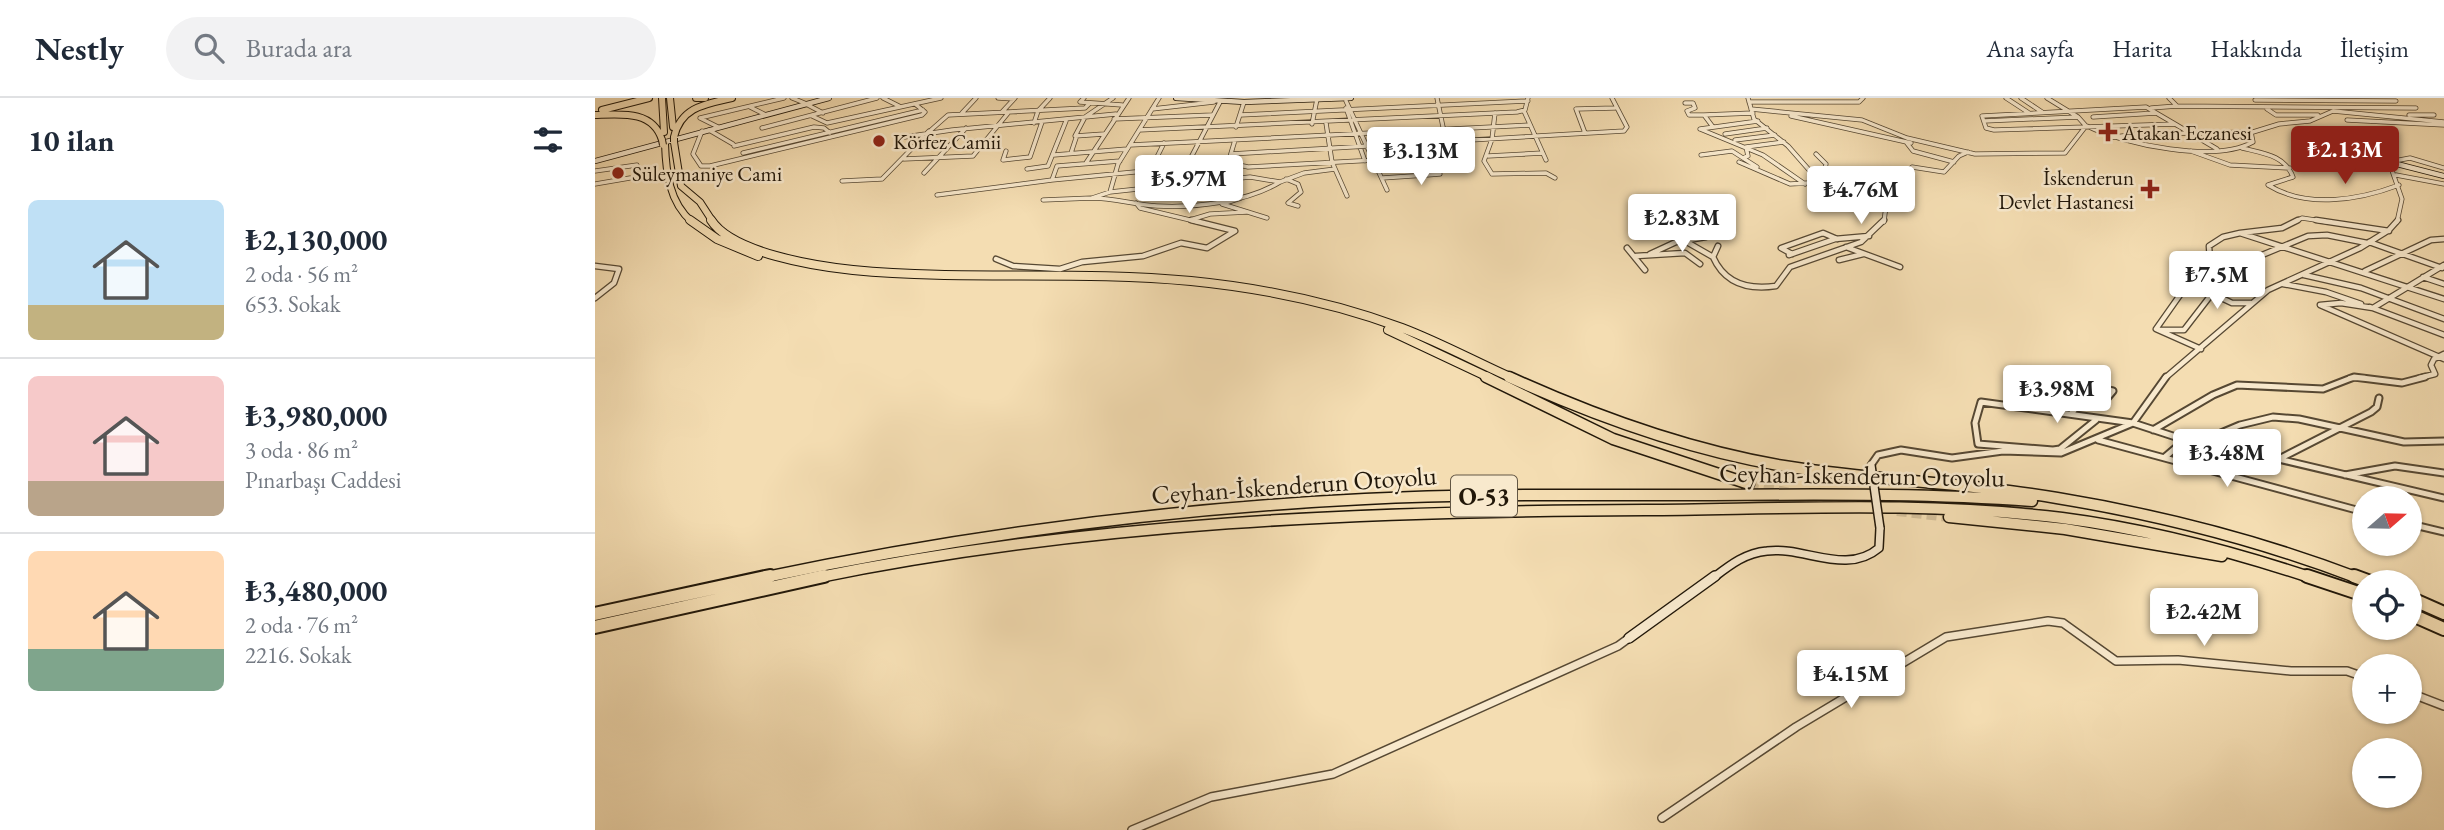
<!DOCTYPE html>
<html lang="tr">
<head>
<meta charset="utf-8">
<style>
  body { margin:0; font-family:"EB Garamond",serif; background:#f2f2f3; color:#1f2937; height:100vh; display:flex; flex-direction:column; font-size:26px; white-space:nowrap }
  * { box-sizing:border-box; margin:0 }
  p { font-size:23px; color:#747a83 }
  .icon { flex:none; width:38px; height:38px; fill:none; stroke:currentColor; stroke-width:2; stroke-linecap:round; stroke-linejoin:round }
  .map { position:relative; flex:1; overflow:hidden }
  .panel { display:flex; flex-direction:column; background:#fff; width:595px }
  .panel>* { flex:none }
  .needle { width:46px; rotate:70deg }
  .controls { position:absolute; left:1757px; top:388px; display:grid; gap:14px }
  .controls a { display:grid; place-items:center; width:70px; height:70px; border-radius:50%; background:#fff; box-shadow:0 2px 5px #0004; font-size:35px }
  .price { position:absolute; translate:-50% -60px; padding:0 16px; border-radius:7px; background:#fff; color:#222; font-size:23px; line-height:46px; filter:drop-shadow(0 2px 4px #0008) }
  .price::after { content:''; position:absolute; left:50%; top:42px; width:21px; height:16px; margin-left:-10px; background:inherit; clip-path:polygon(0 0,100% 0,50% 100%) }
  .price.current { background:#8f2418; color:#fff }
  ul { padding:0; list-style:none }
  li { display:flex; align-items:center; gap:21px; height:175px; padding:0 28px }
  li+li { border-top:2px solid #e0e1e3 }
  li span { display:grid; place-items:center; flex:none; width:196px; height:140px; border-radius:10px; color:#555 }
  li>.icon { margin-inline-start:auto }
  span .icon { width:84px; height:84px; fill:#fffc; stroke-width:1 }
  li b { font-size:30px }
  h2 { display:flex; justify-content:space-between; align-items:center; height:84px; padding:0 28px; font-size:30px }
  header { display:flex; align-items:center; gap:42px; box-sizing:border-box; height:98px; padding:0 35px; background:#fff; border-bottom:2px solid #e0e1e3 }
  header strong { font-size:33px }
  nav { display:flex; gap:38px; margin-inline-start:auto; font-size:24px }
  .search { width:490px; height:63px; background:#f2f2f3; display:flex; align-items:center; gap:18px; box-sizing:border-box; padding:0 24px; border-radius:38px; color:#747a83; font-size:26px }
  main { display:flex; flex:1; min-height:0 }
  .map>svg:first-child { display:block }
</style>
</head>
<body>
<header>
<strong>Nestly</strong>
<div class="search"><svg class="icon" aria-label="search" viewBox="0 0 24 24"><circle cx="10" cy="10" r="6"/><path d="M15 15l6 6"/></svg>Burada ara</div>
<nav><a>Ana sayfa</a><a>Harita</a><a>Hakkında</a><a>İletişim</a></nav>
</header>
<main>
<section class="panel">
<h2>10 ilan<svg class="icon" aria-label="filters" viewBox="0 0 24 24"><path d="M4 7h16M4 17h16"/><circle cx="9" cy="7" r="2"/><circle cx="15" cy="17" r="2"/></svg></h2>
<ul>
<li><span style="background:linear-gradient(#bfe0f5 75%,#c2b280 0)"><svg class="icon" aria-label="home" viewBox="0 0 24 24"><path d="M3 11l9-7 9 7M6 9v11h12V9"/></svg></span><div><b>₺2,130,000</b><p>2 oda · 56 m²</p><p>653. Sokak</p></div></li>
<li><span style="background:linear-gradient(#f6c9c9 75%,#b9a48a 0)"><svg class="icon" aria-label="home" viewBox="0 0 24 24"><path d="M3 11l9-7 9 7M6 9v11h12V9"/></svg></span><div><b>₺3,980,000</b><p>3 oda · 86 m²</p><p>Pınarbaşı Caddesi</p></div></li>
<li><span style="background:linear-gradient(#ffd9b3 70%,#7fa58c 0)"><svg class="icon" aria-label="home" viewBox="0 0 24 24"><path d="M3 11l9-7 9 7M6 9v11h12V9"/></svg></span><div><b>₺3,480,000</b><p>2 oda · 76 m²</p><p>2216. Sokak</p></div></li>
</ul>
</section>
<div class="map">
<svg width="1849" height="732" viewBox="0 0 1849 732">
  <rect width="100%" height="100%" fill="#f4ddb2"/>
  <filter id="stains"><feTurbulence type="fractalNoise" baseFrequency=".00286" numOctaves="4"/><feColorMatrix values="0 0 0 0 .2 0 0 0 0 .09 0 0 0 0 .02 0 0 0 .5 -.17"/></filter>
  <radialGradient id="worn" r=".72"><stop offset=".6" stop-color="#630" stop-opacity="0"/><stop offset="1" stop-color="#630" stop-opacity=".3"/></radialGradient>
  <g fill="none" stroke-linecap="round" stroke-linejoin="round">
    <!-- highway-tunnel -->
    <path stroke="#d4bf99" stroke-width="10" stroke-dasharray="10 5" stroke-linecap="butt" d="M1154,386L1195,395
      M1213,399L1253,406
      M1302,413L1354,419"/>
    <!-- street-far3 casing -->
    <g stroke="#564833" stroke-width="5">
      <path id="street-far3" d="M197,0L212,6
        M288,0L304,8
        M403,0L419,1
        M489,0L485,4L527,7
        M1153,0L1159,21L1193,48L1215,73L1228,79
        M1411,0L1434,15
        M1426,0L1447,14
        M1660,2L1801,3
        M751,3L792,92
        M1154,4H1264L1268,0
        M1090,5H1098L1100,10L1092,13L1094,17H1109L1118,29
        M211,6L228,15
        M1581,8L1821,10
        M155,9L171,17
        M1551,9L1580,26L1399,32L1391,30L1387,18Z
        M751,10L770,63
        M1556,10L1582,8L1574,0
        M557,11L619,4
        M1156,11L1267,22L1312,40L1380,56L1470,55L1491,28L1483,19L1452,0
        M1672,11L1681,17H1723
        M929,13L951,62
        M407,14L420,0
        M367,15L381,0
        M900,15L897,41L889,63L897,76L951,75L960,80
        M645,17L933,3
        M1109,17L1158,15
        M1814,17H1839
        M217,18L232,25L346,0
        M1196,18L1316,45
        M1498,19L1561,15
        M105,20L189,0
        M105,20L123,29
        M519,21L617,17
        M1752,22L1849,27
        M1389,23L1483,19
        M439,25L443,13L455,0
        M731,25L737,64L752,98
        M717,26L722,1
        M1580,26L1622,51
        M1492,28C1530,47 1620,65 1658,44L1656,34
        M641,29L649,4
        M167,30L282,0
        M1105,31L1168,57L1210,86
        M1105,31L1163,23
        M114,32L138,46
        M336,32L353,17L490,10L495,5
        M544,32L922,14L930,12L933,0
        M107,33L98,56L106,68H115L327,17L330,14L320,6
        M990,35L981,11L1020,10
        M509,36L480,38L490,19L518,0
        M1130,36L1172,30
        M303,40L357,32L521,16
        M1512,40L1542,36L1658,34L1684,26L1715,23L1738,13L1849,24
        M1140,42L1180,37
        M1311,44L1318,53L1359,64
        M535,47L935,27
        M139,48L219,29L229,30L235,35
        M1647,50C1667,55 1690,57 1698,79L1673,87C1712,111 1764,102 1804,87
        M411,53L408,62L435,59L447,24
        M1596,53L1635,67L1695,70
        M148,55L328,12
        M476,55L482,37
        M636,56L1029,33L1032,29L1017,0
        M459,57L532,51
        M1106,57L1137,53L1162,69
        M893,58L948,55
        M1150,59L1153,58L1151,49L1189,44
        M309,61L378,58L414,14
        M525,63L462,68L457,82L591,69L625,4
        M630,64L653,69L854,58L842,0
        M1144,64L1195,86L1231,84L1228,79L1231,66L1221,56
        M491,65L534,0
        M432,71L453,68L471,23
        M0,73L42,67
        M555,73L569,45
        M329,75L371,30
        M832,77L845,76
        M1801,77L1849,86
        M655,79L685,84C652,104 601,110 562,108C540,107 519,100 497,100L515,94Z
        M787,80L832,77L831,72L841,59
        M691,81L703,86L706,94L693,105L703,108
        M247,83L287,81L334,33
        M685,84L709,75L740,71
        M0,86L35,80
        M593,86L591,69L634,62L640,42
        M515,94L523,66L564,0
        M342,97L457,82
        M646,100L627,106L672,120
        M448,102L497,100
        M541,105L545,110L595,122
        M603,124L595,122L615,116L652,114
        M1289,124C1291,99 1299,86 1317,69L1349,74L1364,58L1373,54
        M1699,124L1707,120L1733,124
        M1802,124L1807,101L1794,64L1815,60L1849,70"/>
    </g>
    <!-- street-far2 casing -->
    <g stroke="#564833" stroke-width="7">
      <path id="street-far2" d="M1703,122L1687,130L1645,135L1849,201
        M1721,122L1794,133
        M1090,143L1118,159
        M1774,144L1847,170
        M1123,148L1118,159C1130,186 1154,192 1181,188L1195,169L1266,144L1289,122
        M1251,149L1305,169
        M1032,150L1050,172
        M1055,156L1081,144L1111,139
        M1197,156L1186,150L1228,135L1242,141
        M1194,157L1240,141L1274,138
        M1041,158L1090,155L1105,166
        M401,161L418,168L465,171L487,164L548,158L586,145L612,150L640,133L596,122
        M1244,162L1268,156
        M1849,167L1778,210L1746,205L1725,207L1849,261
        M0,168L24,171L19,185L0,200
        M1770,173L1836,142L1849,141
        M1709,177L1766,190L1849,221
        M1616,178L1614,148L1628,139L1645,135
        M1828,179L1849,186
        M1597,186L1637,205H1656
        M1688,186L1731,194L1766,206
        M1775,209L1849,237
        M1564,232H1589L1616,197
        M1606,251L1561,231L1585,197L1597,186L1713,138L1732,137L1772,145
        M1840,276L1836,267L1839,261L1849,256
        M1570,280L1673,192L1765,150L1794,132L1803,122
        M1755,280H1770
        M1824,280L1840,276"/>
    </g>
    <!-- street-far1 casing -->
    <g stroke="#564833" stroke-width="9">
      <path id="street-far1" d="M1500,289L1518,293L1508,305L1489,300Z
        M1476,316L1489,300
        M1501,322L1465,351L1458,352L1383,346L1380,325L1386,304L1538,325L1590,342L1607,343L1849,400
        M1558,332L1618,297L1642,287L1728,291L1759,279L1807,285L1830,279
        M1503,342L1769,414
        M1607,343L1645,327L1678,319L1704,321L1809,344L1849,343
        M1570,359L1590,342
        M1684,361L1776,314L1782,309L1784,300
        M1276,367L1283,357L1306,352L1357,360L1408,353L1466,355L1538,325L1571,279
        M1750,377L1800,368L1849,375
        M1815,426L1849,434"/>
    </g>
    <!-- street casing -->
    <g stroke="#564833" stroke-width="10">
      <path id="street" d="M1815,595L1849,608
        M1067,720L1201,629L1351,539L1453,523L1468,525L1521,563L1583,562L1696,573H1752L1769,579
        M537,732L616,699L738,676L1023,548L1034,540"/>
    </g>
    <!-- secondary-far2 casing -->
    <g stroke="#211709" stroke-width="6">
      <path id="secondary-far2" d="M581,0L649,4L756,0
        M0,63L234,0
        M1794,64L1849,78"/>
    </g>
    <!-- secondary-far1 casing -->
    <g stroke="#211709" stroke-width="10">
      <path id="secondary-far1" d="M1118,480C1135,467 1150,455 1172,453C1209,448 1251,478 1284,450L1285,430"/>
    </g>
    <!-- secondary casing -->
    <g stroke="#211709" stroke-width="12">
      <path id="secondary" d="M1034,540L1120,478"/>
    </g>
    <!-- highway-far3 casing -->
    <g stroke="#211709" stroke-width="8">
      <path id="highway-far3" d="M67,0L69,34
        M75,0L78,29
        M101,0H110
        M7,12L54,0
        M0,17C26,16 58,12 67,42
        M79,39C86,9 110,6 137,0
        M79,44L86,88L105,104L118,124
        M70,46C71,74 74,104 97,124"/>
    </g>
    <!-- highway-far2 casing -->
    <g stroke="#211709" stroke-width="10">
      <path id="highway-far2" d="M95,122L122,141L163,158
        M116,122C137,155 220,168 258,172C370,183 483,172 596,183C666,190 740,205 807,230C844,244 881,264 917,280
        M793,232L895,280"/>
    </g>
    <!-- highway-far1 casing -->
    <g stroke="#211709" stroke-width="13">
      <path id="highway-far1" d="M891,279L1018,341L1154,386
        M914,279C1002,319 1093,352 1189,368C1280,383 1372,384 1462,400C1565,417 1666,443 1763,480
        M1354,419L1470,431L1627,458
        M166,480C365,438 568,411 770,401C873,396 975,397 1078,397C1198,397 1317,394 1437,403
        M220,480C493,424 772,413 1050,412C1189,411 1329,403 1467,420C1552,431 1636,453 1717,480"/>
    </g>
    <!-- highway casing -->
    <g stroke="#211709" stroke-width="16">
      <path id="highway" d="M1712,478L1769,497
        M1759,478L1778,485
        M1815,500L1849,515
        M0,516L175,478
        M1815,516L1849,531
        M0,529L229,478"/>
    </g>
    <!-- street-far3 -->
    <use href="#street-far3" stroke="#f8e9cd" stroke-width="3.5"/>
    <!-- street-far2 -->
    <use href="#street-far2" stroke="#f8e9cd" stroke-width="4.5"/>
    <!-- street-far1 -->
    <use href="#street-far1" stroke="#f8e9cd" stroke-width="5"/>
    <!-- street -->
    <use href="#street" stroke="#f8e9cd" stroke-width="7"/>
    <!-- secondary-far2 -->
    <use href="#secondary-far2" stroke="#f8e9cd" stroke-width="4.5"/>
    <!-- secondary-far1 -->
    <use href="#secondary-far1" stroke="#f8e9cd" stroke-width="7"/>
    <!-- secondary -->
    <use href="#secondary" stroke="#f8e9cd" stroke-width="9"/>
    <!-- highway-far3 -->
    <use href="#highway-far3" stroke="#f4ddb2" stroke-width="6"/>
    <!-- highway-far2 -->
    <use href="#highway-far2" stroke="#f4ddb2" stroke-width="8"/>
    <!-- highway-far1 -->
    <use href="#highway-far1" stroke="#f4ddb2" stroke-width="10"/>
    <!-- highway -->
    <use href="#highway" stroke="#f4ddb2" stroke-width="12"/>
    <!-- secondary-bridge casing -->
    <g stroke="#211709" stroke-width="10" stroke-linecap="butt">
      <path id="secondary-bridge" d="M1276,367L1285,430"/>
    </g>
    <!-- highway-bridge casing -->
    <g stroke="#211709" stroke-width="8" stroke-linecap="butt">
      <path id="highway-bridge" d="M79,40V44
        M67,42L68,47"/>
    </g>
    <!-- secondary-bridge -->
    <use href="#secondary-bridge" stroke="#f8e9cd" stroke-width="7"/>
    <!-- highway-bridge -->
    <use href="#highway-bridge" stroke="#f4ddb2" stroke-width="6"/>
  </g>
  <!-- markers -->
  <g fill="#8f2418" stroke="#f8e9cd" stroke-width="2.5">
    <path d="M1509.5 23.5h7v7h7v7h-7v7h-7v-7h-7v-7h7z"/>
    <circle cx="284" cy="43" r="7"/>
    <circle cx="23" cy="75" r="7"/>
    <path d="M1551.5 80.5h7v7h7v7h-7v7h-7v-7h-7v-7h7z"/>
  </g>
  <g text-anchor="middle" dominant-baseline="central" stroke-width="5" stroke-linejoin="round" paint-order="stroke">
    <!-- far-poi labels -->
    <g font-size="21" fill="#211709" stroke="#f8e9cd" text-anchor="start">
      <text x="1527" y="34">Atakan Eczanesi</text>
      <text x="298" y="43">Körfez Camii</text>
      <text x="37" y="75">Süleymaniye Cami</text>
      <text x="1539" y="79" text-anchor="end">İskenderun<tspan x="1539" dy="24">Devlet Hastanesi</tspan></text>
    </g>
    <!-- shield labels -->
    <rect fill="#f8e9cd" stroke="#625644" stroke-width="2" x="856" y="377.5" width="66" height="41" rx="5"/>
    <g font-size="24" font-weight="bold" fill="#211709">
      <text x="889" y="398">O-53</text>
    </g>
    <!-- street labels -->
    <g font-size="26" fill="#211709" stroke="#f8e9cd">
      <text transform="translate(1267 377) rotate(1)">Ceyhan-İskenderun Otoyolu</text>
      <text transform="translate(699 387) rotate(-4)">Ceyhan-İskenderun Otoyolu</text>
    </g>
  </g>
  <rect width="100%" height="100%" filter="url(#stains)"/>
  <rect width="100%" height="100%" fill="url(#worn)"/>
</svg>
<div class="controls">
<a><svg class="needle" viewBox="-14 -14 28 28"><path d="M0-13l5 13h-10z" fill="#e53935"/><path d="M0 13l5-13h-10z" fill="#747a83"/></svg></a>
<a><svg class="icon" aria-label="locate" viewBox="0 0 24 24"><circle cx="12" cy="12" r="6"/><path d="M12 2v4M12 18v4M2 12h4M18 12h4"/></svg></a>
<a>+</a>
<a>−</a>
</div>
<b class="price current" style="left:1750px;top:88px">₺2.13M</b>
<b class="price" style="left:826px;top:89px">₺3.13M</b>
<b class="price" style="left:594px;top:117px">₺5.97M</b>
<b class="price" style="left:1266px;top:128px">₺4.76M</b>
<b class="price" style="left:1087px;top:156px">₺2.83M</b>
<b class="price" style="left:1622px;top:213px">₺7.5M</b>
<b class="price" style="left:1462px;top:327px">₺3.98M</b>
<b class="price" style="left:1632px;top:391px">₺3.48M</b>
<b class="price" style="left:1609px;top:550px">₺2.42M</b>
<b class="price" style="left:1256px;top:612px">₺4.15M</b>
</div>
</main>
</body>
</html>
